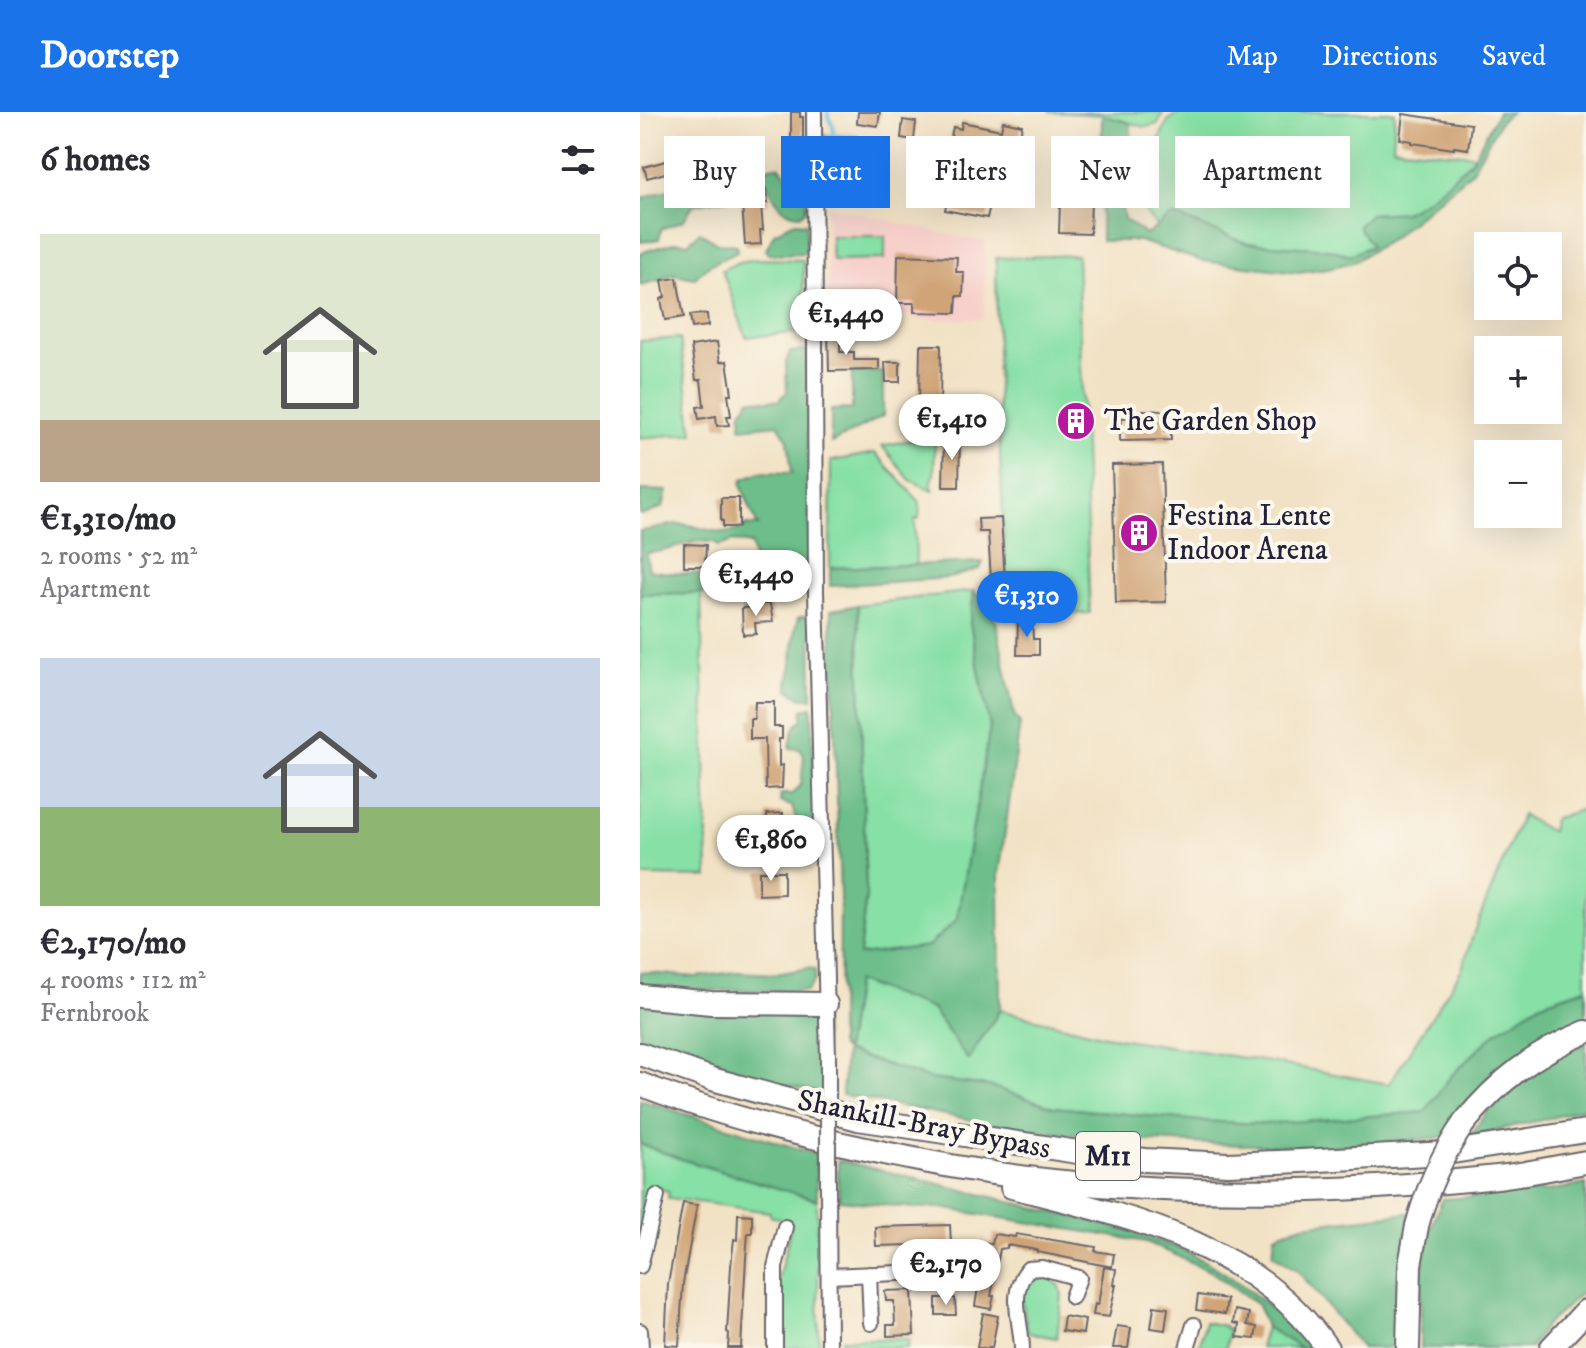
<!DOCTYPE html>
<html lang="en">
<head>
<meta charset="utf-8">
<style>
  body { margin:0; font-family:"IM FELL DW Pica",serif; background:#f7f7f7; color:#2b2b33; height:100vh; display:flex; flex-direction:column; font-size:30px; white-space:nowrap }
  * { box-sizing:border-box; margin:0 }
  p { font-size:26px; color:#7c7c81 }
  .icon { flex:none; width:44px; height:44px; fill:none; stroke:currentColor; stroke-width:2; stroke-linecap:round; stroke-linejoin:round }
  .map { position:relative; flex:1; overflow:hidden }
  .side { display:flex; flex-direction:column; background:#fff; width:640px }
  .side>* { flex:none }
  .guide { position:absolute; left:24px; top:24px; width:760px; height:72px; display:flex; gap:16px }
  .buttons { position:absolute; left:834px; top:120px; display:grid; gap:16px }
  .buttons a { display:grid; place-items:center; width:88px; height:88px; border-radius:0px; background:#fff; box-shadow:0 8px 32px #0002; font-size:40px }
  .price { position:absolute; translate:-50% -68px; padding:0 18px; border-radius:28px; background:#fff; color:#222; font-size:26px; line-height:52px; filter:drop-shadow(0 2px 4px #0008) }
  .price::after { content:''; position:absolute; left:50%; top:48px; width:24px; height:18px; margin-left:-12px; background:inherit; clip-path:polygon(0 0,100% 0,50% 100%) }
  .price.active { background:#1a73e8; color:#fff }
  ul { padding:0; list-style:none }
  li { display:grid; align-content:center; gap:16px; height:424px; padding:0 40px }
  li span { display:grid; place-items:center; height:248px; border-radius:0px; color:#555 }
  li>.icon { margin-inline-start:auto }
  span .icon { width:144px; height:144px; fill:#fffc; stroke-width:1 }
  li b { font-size:34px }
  h2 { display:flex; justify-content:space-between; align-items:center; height:96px; padding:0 40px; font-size:34px }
  .chip { padding:0 28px; border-radius:0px; background:#fff; box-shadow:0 8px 32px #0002; font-size:28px; line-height:72px }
  .chip.active { background:#1a73e8; color:#fff }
  header { display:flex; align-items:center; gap:48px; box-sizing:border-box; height:112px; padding:0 40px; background:#1a73e8; color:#fff }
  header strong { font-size:38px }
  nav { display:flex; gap:44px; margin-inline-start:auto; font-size:28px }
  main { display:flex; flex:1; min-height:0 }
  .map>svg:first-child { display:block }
</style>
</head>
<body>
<header>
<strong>Doorstep</strong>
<nav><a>Map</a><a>Directions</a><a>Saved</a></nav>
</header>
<main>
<section class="side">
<h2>6 homes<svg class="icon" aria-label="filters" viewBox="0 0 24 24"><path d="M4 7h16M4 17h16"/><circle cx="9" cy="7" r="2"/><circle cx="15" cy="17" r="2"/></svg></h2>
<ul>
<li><span style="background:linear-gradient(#dfe7d0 75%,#b9a48a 0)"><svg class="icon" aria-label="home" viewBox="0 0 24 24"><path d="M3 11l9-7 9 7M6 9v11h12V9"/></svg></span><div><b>€1,310/mo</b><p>2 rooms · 52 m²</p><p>Apartment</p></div></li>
<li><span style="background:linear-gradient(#c9d6e8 60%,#8fb573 0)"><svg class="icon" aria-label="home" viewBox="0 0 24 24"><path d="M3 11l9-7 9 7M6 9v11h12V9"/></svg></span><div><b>€2,170/mo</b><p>4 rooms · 112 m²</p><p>Fernbrook</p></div></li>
</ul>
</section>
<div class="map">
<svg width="946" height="1236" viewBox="0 0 946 1236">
  <rect width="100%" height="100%" fill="#fbf7ec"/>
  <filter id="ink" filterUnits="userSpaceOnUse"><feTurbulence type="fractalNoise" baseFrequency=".0125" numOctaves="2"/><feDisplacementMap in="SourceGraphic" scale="16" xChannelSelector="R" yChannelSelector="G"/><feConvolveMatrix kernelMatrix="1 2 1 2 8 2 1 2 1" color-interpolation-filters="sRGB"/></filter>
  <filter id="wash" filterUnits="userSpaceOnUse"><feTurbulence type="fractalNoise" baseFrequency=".006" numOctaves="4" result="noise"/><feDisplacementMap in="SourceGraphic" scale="32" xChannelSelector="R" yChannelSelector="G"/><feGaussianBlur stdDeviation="1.8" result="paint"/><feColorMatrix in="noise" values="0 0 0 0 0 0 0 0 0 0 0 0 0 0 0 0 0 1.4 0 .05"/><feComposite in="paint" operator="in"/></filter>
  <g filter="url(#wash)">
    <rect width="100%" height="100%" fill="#f2e2c5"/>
    <!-- built -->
    <path fill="#f7d0cb" d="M187,94L316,124L345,129L344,207L278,208L269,203H196L189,200Z"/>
    <!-- green -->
    <path fill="#87e0a5" stroke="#548170" stroke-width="2" d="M409,0H523L518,12L505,15L462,3Z
      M540,0H755L753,35L834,43L832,48C814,65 787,94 763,100C753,102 740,101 730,102L731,134L711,143L688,137L606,131L540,106L531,104L517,115L504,99L503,77L512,42L528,9Z
      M191,124H245V147L192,148Z
      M437,143L450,501L378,504L377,468H366L358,299L356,146Z
      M117,147L163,148L164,220L106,225L82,158L99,150Z
      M40,226L53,321L0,326V229Z
      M295,323L294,362L291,372L294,379L270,368L242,334Z
      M235,341L280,390L279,407H275L276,453L190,456L191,349Z
      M334,479L330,511L350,615L317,808L288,834L225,843L292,897L328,948L360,898L465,924L629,950L749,972L822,857L835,817L882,703L911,720L913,707L946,696V876L901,891L808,969L785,1000L625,1012L560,1009L414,995L349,974L290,967L205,939L214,883L226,783L218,493Z
      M61,481L68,765L0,764V482Z
      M0,1032L41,1047L177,1088L179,1236H135L133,1186L148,1129L151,1110L130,1104V1100L28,1086L29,1079L9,1075L5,1091L8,1102L0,1132Z
      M396,1165L410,1166L420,1174L422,1183L417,1226L388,1221L382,1189L383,1176Z
      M565,1210L585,1214V1216L589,1217L586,1236H559Z
      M626,1215L661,1236H620Z
      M202,1227H269L267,1236H202Z"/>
    <!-- forest -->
    <path fill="#6dbe8a" stroke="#487062" stroke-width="2" fill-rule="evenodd" d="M858,0H871L861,8L831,60L752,126L713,150L688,156L658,160L562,149L499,129H461L462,3L490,11L494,56L493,73L481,90L484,107L506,123L531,104L540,106L606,131L688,137L711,143L731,134L718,114L730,102L765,100L786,88L805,73L832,48Z
      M183,23L218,24L217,27L208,30L203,37L209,70L216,81L196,74L187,67Z
      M100,53L121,61L129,55L139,54L148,65L152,77L166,87V98L160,103C140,102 135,86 126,71C109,68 101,70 92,86L53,93L44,108L21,117L19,127L0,130V87C10,84 21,78 31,78C54,76 83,83 93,57Z
      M156,110L166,111V141L128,142L126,138L134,121C142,118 147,112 156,110Z
      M60,120L77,131L96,133L97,139L66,155L55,166L33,162L19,168L0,173V141L36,130L48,131Z
      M166,238L171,478L158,477L148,472L61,481L0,482V419C13,418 26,413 38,412C60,412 86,430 106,413L118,414L101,373L103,367L120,360L152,361L148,328L138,312L101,316L102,299L110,287L139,289L147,280L146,251L150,240ZM58,429L74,430L79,434L93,429L111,432L115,450C83,462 43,465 9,458L6,441C19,442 43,432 58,429Z
      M212,260H243V304L191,331V298L212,297Z
      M0,378L27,379L23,395L7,402L0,403Z
      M343,450L340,457L310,466L190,474V456Z
      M334,479L356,509L374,602L380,612L359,763L360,898L328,948L292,897L216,869L205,939L290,967L349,974L414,995L560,1009L622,1012L785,1000L811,964L855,921L901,891L946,876V913L807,1025L682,1035L573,1032L471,1027L373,1016L202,983L205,939L199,933L200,784L191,498L218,493L226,783L219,843L288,834L317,808L350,615L330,511Z
      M171,502L172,586H162L148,577C147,568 151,561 152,552C153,534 153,523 158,506Z
      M172,595L175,747L167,732L166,717L157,711L152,694L140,690L141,682H152L161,673L164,644L160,637L150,636C152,624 152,615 162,608L163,597Z
      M169,856L175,858V868L167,879L63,878L0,872V860L56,865L95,860L136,862Z
      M0,890L184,898L183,982L119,966L0,927Z
      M946,931V995L915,1005L830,1024L853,991L912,947Z
      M0,988L176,1042L177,1088L41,1047L0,1032Z
      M198,1048C266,1064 333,1080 400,1097C457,1110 517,1122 568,1151C607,1173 641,1203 672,1236H661L626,1215L618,1193L572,1160L507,1130L301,1096H275L200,1088L198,1075Z
      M946,1072V1177L905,1214L890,1236H780L781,1167L788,1124L802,1087L908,1079Z
      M770,1101C764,1145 754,1191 759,1236H722L658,1159L633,1142L635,1123L663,1113Z"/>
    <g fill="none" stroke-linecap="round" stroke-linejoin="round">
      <!-- stream -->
      <path stroke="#6abbe5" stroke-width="4" d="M188,0V5L193,14L197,66"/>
    </g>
    <g id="blocks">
      <!-- building -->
      <path fill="#d0a477" d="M151,0H160V5H163V72H153V34H151Z
        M218,0H240L238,14L217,11Z
        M763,2L831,12L828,37L814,35V37L772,31V29L760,27Z
        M263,8L276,10L274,28L261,26Z
        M363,9L382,13L377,43L345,37L346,34L322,29L313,71L301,68L313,15L321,17L322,10L361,18Z
        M226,35L238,36L234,76L215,74L218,48L222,47L223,38Z
        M419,38H440L441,61L426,62V57H419Z
        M36,46L38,53L42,52L45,65H41L43,73L33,76L29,60L7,66L4,55Z
        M127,77L128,91L121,92L123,118H120L121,132L105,133L101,78Z
        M434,78L438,80L442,87H451L450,122L419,121L420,91H425V86L427,87Z
        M308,84L350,93L347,106L305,98Z
        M258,143L317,145L316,160H324L323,184H317L316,201L274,200V191H257Z
        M37,166L44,205L25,208L21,187L25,185L22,168Z
        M67,202L68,214L52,216L50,203Z
        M188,218H200V240H214V248H239V258L189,259Z
        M77,230L80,250L87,249L92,282H88L91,304H87L89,313L77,314L76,304L59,307L57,295L64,294L61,268H56L51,234Z
        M280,233H301L300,294H279Z
        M245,250H260V270H246Z
        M503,298L523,299L525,319L531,318V328L480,329V320H482V306L502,305Z
        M304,326H320L319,375H303Z
        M522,352L526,490L476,491L472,353Z
        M81,386H99V415H83V409H81Z
        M361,406L365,467L378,466L379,477L346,480V469L351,468L348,420H339L338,407Z
        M44,432L66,433L65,454H44Z
        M119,492H130L133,510L115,511L116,522L103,523L102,496L119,495Z
        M392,506L393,527H399V543H377L378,507Z
        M115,590H134V615H142V627H139V654L143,653L142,676L126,677L125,627H110V607H114Z
        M143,701V737H127V702Z
        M119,759H144V782L119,783Z
        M43,1091L57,1093L43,1171L39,1234L25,1233L28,1172Z
        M98,1102L112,1103V1121H108L106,1146L101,1236H88L89,1221L87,1220L91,1154L94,1127L97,1128Z
        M310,1113L311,1132L236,1134L235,1115Z
        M354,1122L375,1125L376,1122L456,1135L455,1139L474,1142L472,1155L397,1140V1138L367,1133V1136L360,1137L351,1184H354L351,1197L335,1194L344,1137L346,1138L347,1131L352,1132Z
        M464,1155L476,1157L474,1173H476L469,1205L453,1203L455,1192L458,1193Z
        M272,1178L274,1223L247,1224V1213H255L254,1189H246L245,1179Z
        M558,1183L587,1187L585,1202L556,1198Z
        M296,1186H315L316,1203H296Z
        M514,1194L528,1196L525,1218L511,1216Z
        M595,1198L609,1201L607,1213L617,1215L615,1227L597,1225L599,1212L593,1211Z
        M343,1201L358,1204L352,1236H337Z
        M424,1204L445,1208L443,1222L422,1219Z
        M477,1214L491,1216L488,1236H473Z"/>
    </g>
  </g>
  <g filter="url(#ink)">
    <use href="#blocks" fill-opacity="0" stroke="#6b656b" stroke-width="2"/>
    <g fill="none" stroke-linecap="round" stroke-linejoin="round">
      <!-- minor casing -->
      <g stroke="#6b656b" stroke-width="18">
        <path id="minor" d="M174,0L176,480L188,945
          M188,1073L189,1236
          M0,1154L17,1084
          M229,1162L231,1211
          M189,1164L306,1159
          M0,1219L1,1236
          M135,1236V1155L145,1115
          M382,1236C381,1207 368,1182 388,1157L402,1156L439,1166L432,1185
          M547,1236L554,1213"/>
      </g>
      <!-- highway casing -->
      <g stroke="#6b656b" stroke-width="26">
        <path id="highway" d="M0,884L71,891L186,892
          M0,942L72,967L218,1007L451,1042L505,1048L588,1052L661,1049L806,1041L946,1019
          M0,972C72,1001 150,1021 226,1037C294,1052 365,1065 435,1071C575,1084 717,1080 857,1065C887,1062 916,1055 946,1050
          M824,1011C859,968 895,941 946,920
          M372,1075C487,1104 616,1132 687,1236
          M768,1236L770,1153L777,1114
          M911,1236L946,1199"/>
      </g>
      <!-- minor -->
      <use href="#minor" stroke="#fff" stroke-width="14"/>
      <!-- highway -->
      <use href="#highway" stroke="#fff" stroke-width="22"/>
      <!-- minor-bridge casing -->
      <g stroke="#6b656b" stroke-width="18" stroke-linecap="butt">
        <path id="minor-bridge" d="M188,1073V945"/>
      </g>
      <!-- highway-bridge casing -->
      <g stroke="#6b656b" stroke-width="26" stroke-linecap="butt">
        <path id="highway-bridge" d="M777,1114C787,1076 802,1043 824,1011"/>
      </g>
      <!-- minor-bridge -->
      <use href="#minor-bridge" stroke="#fff" stroke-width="14"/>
      <!-- highway-bridge -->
      <use href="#highway-bridge" stroke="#fff" stroke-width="22"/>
    </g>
  </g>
  <!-- icons -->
  <defs>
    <g id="building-disc" transform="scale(2)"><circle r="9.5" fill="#b5179e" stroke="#fbf7ec"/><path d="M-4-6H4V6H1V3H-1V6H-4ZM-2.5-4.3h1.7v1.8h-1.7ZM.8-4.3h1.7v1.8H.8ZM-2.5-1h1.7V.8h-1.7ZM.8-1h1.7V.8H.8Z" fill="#fff"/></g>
  </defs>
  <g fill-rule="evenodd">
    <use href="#building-disc" x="436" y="309"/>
    <use href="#building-disc" x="499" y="421"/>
  </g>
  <g text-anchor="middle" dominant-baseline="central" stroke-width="8" stroke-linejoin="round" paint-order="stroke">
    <!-- shield labels -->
    <rect fill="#fbf7ec" stroke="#636270" stroke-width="2" x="436" y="1020" width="64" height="48" rx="6"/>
    <g font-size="28" font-weight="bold" fill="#22223b">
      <text x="468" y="1044">M11</text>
    </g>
    <!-- poi labels -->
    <g font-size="30" fill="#22223b" stroke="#fbf7ec" text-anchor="start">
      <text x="464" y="309">The Garden Shop</text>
      <text x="527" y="404">Festina Lente<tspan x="527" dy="34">Indoor Arena</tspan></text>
    </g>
    <!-- street labels -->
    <g font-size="30" fill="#22223b" stroke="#fbf7ec">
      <text transform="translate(284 1013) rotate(11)">Shankill-Bray Bypass</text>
    </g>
  </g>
</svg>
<div class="buttons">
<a><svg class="icon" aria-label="locate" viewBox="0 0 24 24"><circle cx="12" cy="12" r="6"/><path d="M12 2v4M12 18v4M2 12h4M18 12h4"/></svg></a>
<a>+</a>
<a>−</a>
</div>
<b class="price" style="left:206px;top:245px">€1,440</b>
<b class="price" style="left:312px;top:350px">€1,410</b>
<b class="price" style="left:116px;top:506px">€1,440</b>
<b class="price active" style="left:387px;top:527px">€1,310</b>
<b class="price" style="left:131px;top:771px">€1,860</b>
<b class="price" style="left:306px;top:1195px">€2,170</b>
<div class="guide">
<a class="chip">Buy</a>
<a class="chip active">Rent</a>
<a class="chip">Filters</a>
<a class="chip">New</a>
<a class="chip">Apartment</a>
</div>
</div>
</main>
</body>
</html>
